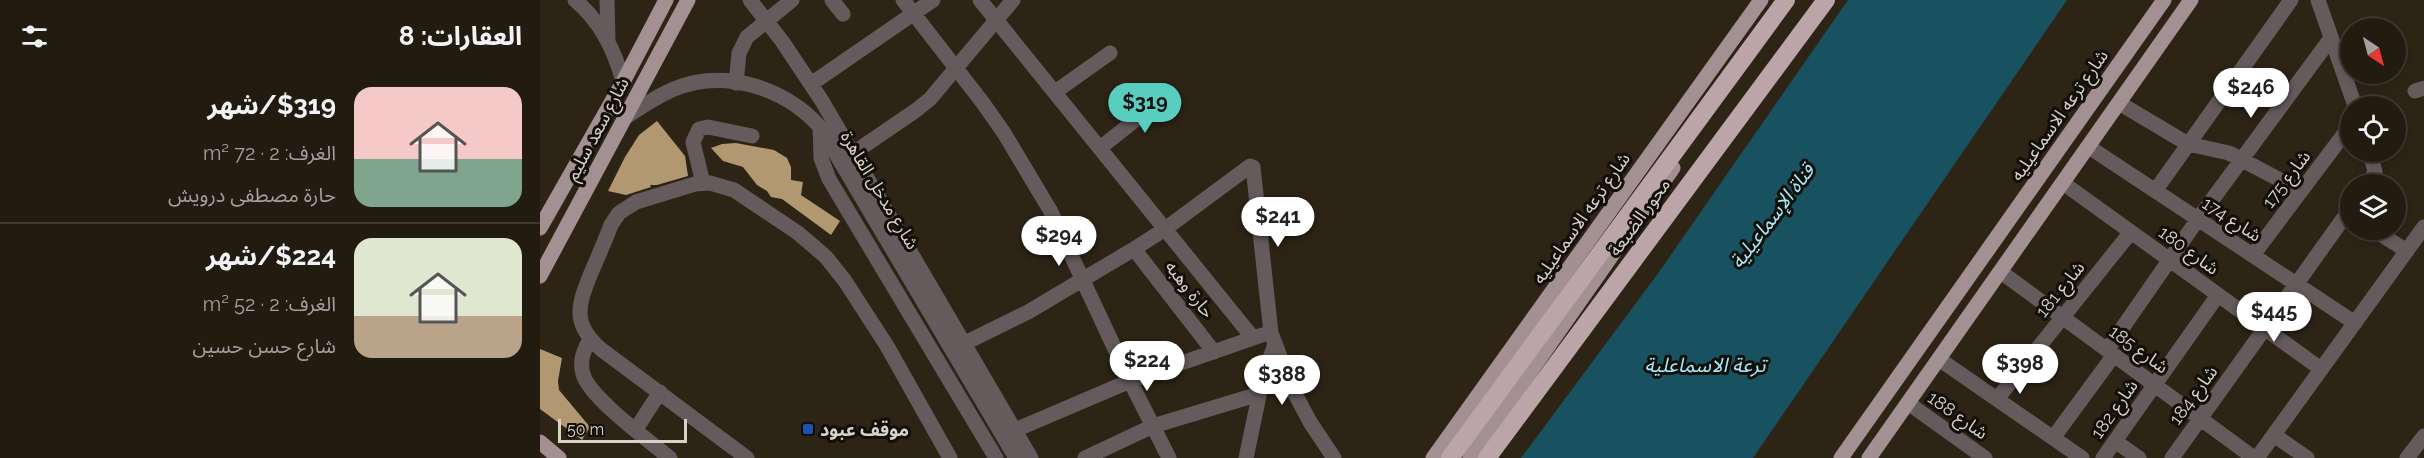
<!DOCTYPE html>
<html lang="ar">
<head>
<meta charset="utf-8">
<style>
  body { margin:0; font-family:Raleway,"Noto Sans Arabic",sans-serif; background:#2e281e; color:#f1f3f6; direction:rtl; height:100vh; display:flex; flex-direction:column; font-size:22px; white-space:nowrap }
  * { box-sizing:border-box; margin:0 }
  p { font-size:20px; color:#a2a19f }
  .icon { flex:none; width:33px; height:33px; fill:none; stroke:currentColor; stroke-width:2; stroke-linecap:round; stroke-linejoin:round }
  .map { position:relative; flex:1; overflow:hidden; direction:ltr }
  .panel { display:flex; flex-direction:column; background:#221b10; width:540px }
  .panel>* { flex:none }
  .needle { width:39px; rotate:144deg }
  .tools { position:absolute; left:1800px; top:18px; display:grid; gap:12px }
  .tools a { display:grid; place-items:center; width:66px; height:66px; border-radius:50%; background:#221b10; box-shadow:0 3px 9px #0003,0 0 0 2px #3f3930; font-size:30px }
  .scale { position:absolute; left:18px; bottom:15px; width:129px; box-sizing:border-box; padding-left:6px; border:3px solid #d7d1c8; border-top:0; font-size:16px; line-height:21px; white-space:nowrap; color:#d7d1c8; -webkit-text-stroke:4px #120e08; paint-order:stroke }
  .price { position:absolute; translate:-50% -51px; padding:0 14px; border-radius:21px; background:#fff; color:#222; font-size:20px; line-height:39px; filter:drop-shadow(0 2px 3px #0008) }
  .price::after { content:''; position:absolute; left:50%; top:36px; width:18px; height:14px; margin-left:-9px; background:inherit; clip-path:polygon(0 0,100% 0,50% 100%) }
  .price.active { background:#59cebf; color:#111 }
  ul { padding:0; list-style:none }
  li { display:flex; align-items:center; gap:18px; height:150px; padding:0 18px }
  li+li { border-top:2px solid #3f3930 }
  li span { display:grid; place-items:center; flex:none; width:168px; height:120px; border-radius:18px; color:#555 }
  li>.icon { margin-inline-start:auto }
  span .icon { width:72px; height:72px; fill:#fffc; stroke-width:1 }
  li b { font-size:26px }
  h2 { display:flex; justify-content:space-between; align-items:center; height:72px; padding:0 18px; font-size:26px }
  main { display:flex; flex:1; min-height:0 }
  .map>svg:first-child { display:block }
</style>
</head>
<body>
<main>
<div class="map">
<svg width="1884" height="458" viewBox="0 0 1884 458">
  <rect width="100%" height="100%" fill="#2d2416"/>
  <!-- water -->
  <path fill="#18515f" d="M1308,0H1527L1213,458H981L1119,272Z"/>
  <!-- building -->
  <path fill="#b19870" d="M117,121L145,156L148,176L117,185H110L111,187L86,195L68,191L85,157L99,135Z
    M196,143L234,150L247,158L251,167V180L263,182L261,195L300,221L291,235L242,199L231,197L227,191L217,185L203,167L183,161L171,148L182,144Z
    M0,349L22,358L18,381L19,390L50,427L42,440L0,409Z"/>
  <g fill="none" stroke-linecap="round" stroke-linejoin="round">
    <!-- minor -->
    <path stroke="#655b5d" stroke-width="15" d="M35,0C60,21 75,51 83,82
      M67,0L68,39
      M210,0L242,41L282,101L491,458
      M292,0L303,14
      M363,0L443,103L464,133L510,210L590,381L629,458
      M440,0L713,338
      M1778,0L1815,106
      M196,83L199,53L207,37L252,0
      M271,84L393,0
      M1875,91L1884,88
      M515,92L570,53
      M1579,103L1648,144L1689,153L1761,191
      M86,117C101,107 117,96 134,89C185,68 245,88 280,127L476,458
      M280,127L281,158L289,179L456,458
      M1549,147L1815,323
      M560,148L628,94
      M312,154L375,111L390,99L473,0
      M163,183L153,142L159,129L168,127L212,136
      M1523,183L1781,369
      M1828,184L1835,172L1830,152
      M1615,191L1751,0
      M1834,230L1867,251
      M594,249L674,352
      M1713,255L1810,126
      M1461,272L1714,458
      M50,339C44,350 39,361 43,374C49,397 109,441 130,458
      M423,344L488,312L594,249L625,229L710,166L713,167L731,333L752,388L770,422L794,458
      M1567,350L1658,219L1791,38
      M1399,359L1542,458
      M1457,399L1591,232
      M1368,403L1445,458
      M96,429L120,392
      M475,430L590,381L722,335
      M1734,435L1767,458
      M1513,438L1574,355
      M1575,441L1599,458
      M207,458L62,350C31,324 38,305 51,273C58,257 65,241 71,225L79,213L96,202L155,184L170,183L194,190L258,233L286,257L305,281L347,346L410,458
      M545,458L613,426L719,394
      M706,458L723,377L735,344
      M1563,458L1678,295
      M1632,458L1810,209
      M1717,458L1884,227
      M1867,458L1884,436"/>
    <!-- major -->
    <path stroke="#a39093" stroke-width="15" d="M0,228L83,82L126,0
      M0,276L148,0
      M0,442L19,458
      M893,458L1221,0
      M930,458L1133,168
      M1301,458L1624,0
      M1329,458L1651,0"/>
    <!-- highway -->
    <path stroke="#bca5a9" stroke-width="18" d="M910,458L1246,0
      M947,458L1286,0"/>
  </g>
  <!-- markers -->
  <rect fill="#1a4fb4" stroke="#120e08" stroke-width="2" x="262" y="423" width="12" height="12" rx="3"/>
  <g text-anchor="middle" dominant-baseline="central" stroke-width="6" stroke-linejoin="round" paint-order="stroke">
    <!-- street labels -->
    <g font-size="18" fill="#d7d1c8" stroke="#120e08">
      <text transform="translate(1519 115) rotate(-55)">شارع ترعه الاسماعيليه</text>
      <text transform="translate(57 129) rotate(-62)">شارع سعد سليم</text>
      <text transform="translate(1746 179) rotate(-53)">شارع 175</text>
      <text transform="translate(340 190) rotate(59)">شارع مدخل القاهرة</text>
      <text transform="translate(1099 217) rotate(-54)">محور الضبعة</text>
      <text transform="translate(1041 218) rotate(-55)">شارع ترعه الاسماعيليه</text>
      <text transform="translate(1692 219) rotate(33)">شارع 174</text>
      <text transform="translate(1649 250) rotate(36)">شارع 180</text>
      <text transform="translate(650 289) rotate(52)">حارة وهبه</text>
      <text transform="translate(1520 289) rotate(-51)">شارع 181</text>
      <text transform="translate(1599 349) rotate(36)">شارع 185</text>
      <text transform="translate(1653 395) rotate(-54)">شارع 184</text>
      <text transform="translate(1574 409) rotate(-55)">شارع 182</text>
      <text transform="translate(1418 415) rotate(35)">شارع 188</text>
    </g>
    <!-- poi labels -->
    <g font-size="18" font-weight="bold" fill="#d7d1c8" stroke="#120e08" text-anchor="start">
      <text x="280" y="429">موقف عبود</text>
    </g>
    <!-- water labels -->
    <g font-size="20" font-style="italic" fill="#a4e9fc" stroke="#120e08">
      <text transform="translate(1232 216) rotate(-53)">قناة الإسماعيلية</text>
      <text x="1165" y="365">ترعة الاسماعلية</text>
    </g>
  </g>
</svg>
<div class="tools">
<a><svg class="needle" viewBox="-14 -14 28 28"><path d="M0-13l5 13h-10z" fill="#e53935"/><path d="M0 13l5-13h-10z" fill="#a2a19f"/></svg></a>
<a><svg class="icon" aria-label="locate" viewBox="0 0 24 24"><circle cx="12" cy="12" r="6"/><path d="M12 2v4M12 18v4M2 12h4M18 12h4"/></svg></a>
<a><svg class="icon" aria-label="layers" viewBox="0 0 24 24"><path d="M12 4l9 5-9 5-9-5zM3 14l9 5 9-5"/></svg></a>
</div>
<div class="scale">50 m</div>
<b class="price" style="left:1711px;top:119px">$246</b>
<b class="price active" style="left:605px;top:134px">$319</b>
<b class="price" style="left:738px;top:248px">$241</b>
<b class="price" style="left:519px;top:267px">$294</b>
<b class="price" style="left:1734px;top:343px">$445</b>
<b class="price" style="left:607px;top:392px">$224</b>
<b class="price" style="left:1480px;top:395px">$398</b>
<b class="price" style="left:742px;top:406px">$388</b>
</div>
<section class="panel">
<h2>العقارات: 8<svg class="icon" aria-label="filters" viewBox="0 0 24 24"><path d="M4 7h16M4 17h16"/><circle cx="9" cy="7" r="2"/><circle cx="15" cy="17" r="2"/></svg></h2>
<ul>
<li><span style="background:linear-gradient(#f6c9c9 60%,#7fa58c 0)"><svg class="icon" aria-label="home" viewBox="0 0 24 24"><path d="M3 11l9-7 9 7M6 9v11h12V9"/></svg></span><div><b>$319/شهر</b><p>الغرف: 2 · 72 m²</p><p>حارة مصطفى درويش</p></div></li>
<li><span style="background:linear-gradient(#dfe7d0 65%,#b9a48a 0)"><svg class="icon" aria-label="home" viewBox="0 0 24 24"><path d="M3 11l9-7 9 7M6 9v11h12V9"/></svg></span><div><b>$224/شهر</b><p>الغرف: 2 · 52 m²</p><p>شارع حسن حسين</p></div></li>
</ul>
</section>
</main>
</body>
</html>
